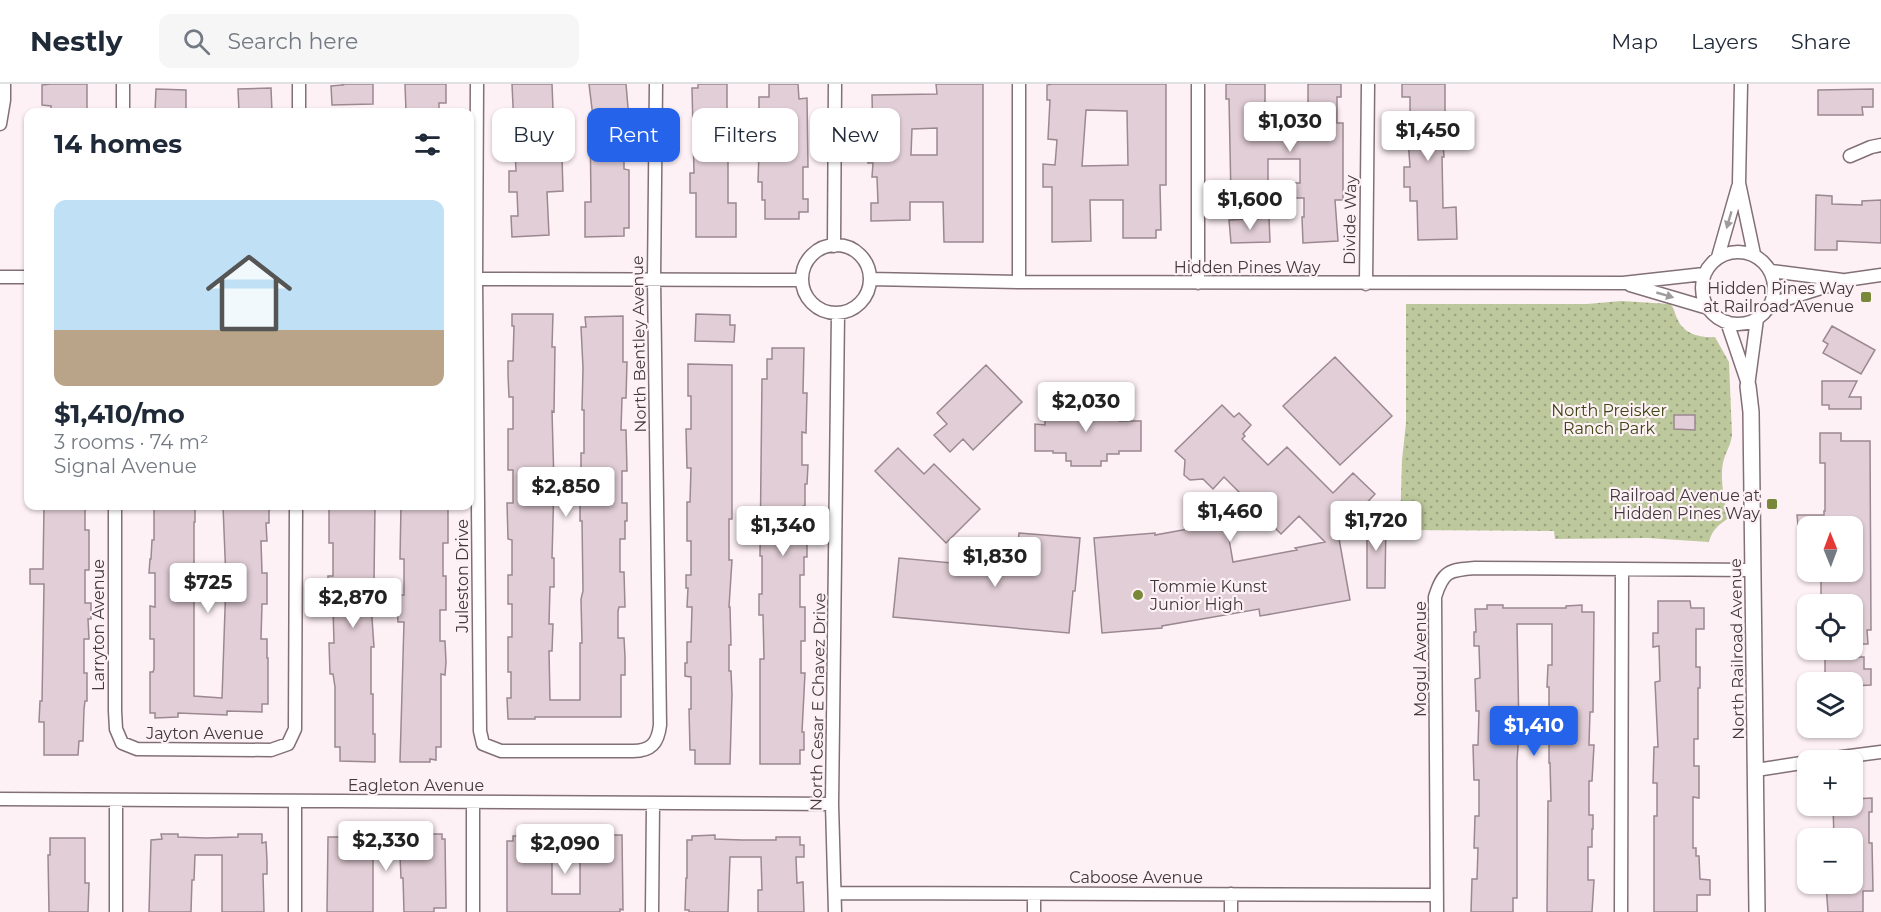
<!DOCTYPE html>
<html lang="en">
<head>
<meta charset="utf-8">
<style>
  body { margin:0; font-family:Montserrat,sans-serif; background:#f6f6f7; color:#1f2937; height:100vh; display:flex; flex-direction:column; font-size:22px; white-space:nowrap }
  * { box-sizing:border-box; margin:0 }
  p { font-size:20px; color:#747a83 }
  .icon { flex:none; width:33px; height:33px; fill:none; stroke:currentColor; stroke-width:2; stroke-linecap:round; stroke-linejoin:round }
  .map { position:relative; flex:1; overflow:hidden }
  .panel { position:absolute; left:24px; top:24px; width:450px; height:402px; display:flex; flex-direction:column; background:#fff; border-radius:12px; box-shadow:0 2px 4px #0004 }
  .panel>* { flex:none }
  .banner { position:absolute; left:492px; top:24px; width:570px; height:54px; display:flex; gap:12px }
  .needle { width:39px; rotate:359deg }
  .buttons { position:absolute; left:1797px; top:432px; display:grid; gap:12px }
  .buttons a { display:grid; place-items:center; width:66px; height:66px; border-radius:12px; background:#fff; box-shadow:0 2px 4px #0004; font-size:30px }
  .price { position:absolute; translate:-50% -51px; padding:0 14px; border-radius:6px; background:#fff; color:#222; font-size:20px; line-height:39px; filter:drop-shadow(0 2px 3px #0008) }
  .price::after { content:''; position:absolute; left:50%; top:36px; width:18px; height:14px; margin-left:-9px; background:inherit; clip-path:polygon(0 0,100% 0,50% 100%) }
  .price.selected { background:#2563eb; color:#fff }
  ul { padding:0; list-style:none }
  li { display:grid; align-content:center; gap:12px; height:318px; padding:0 30px }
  li span { display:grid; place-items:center; height:186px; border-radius:12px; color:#555 }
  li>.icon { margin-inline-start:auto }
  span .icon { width:108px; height:108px; fill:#fffc; stroke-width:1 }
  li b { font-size:26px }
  h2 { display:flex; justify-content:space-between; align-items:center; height:72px; padding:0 30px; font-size:26px }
  .pill { padding:0 21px; border-radius:12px; background:#fff; box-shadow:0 2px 4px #0004; font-size:21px; line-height:54px }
  .pill.selected { background:#2563eb; color:#fff }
  header { display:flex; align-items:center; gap:36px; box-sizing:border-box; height:84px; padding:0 30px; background:#fff; border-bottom:2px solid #e0e1e3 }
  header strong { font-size:28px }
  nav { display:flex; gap:33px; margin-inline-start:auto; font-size:21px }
  .search { width:420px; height:54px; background:#f6f6f7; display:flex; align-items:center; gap:15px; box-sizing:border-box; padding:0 21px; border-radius:12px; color:#747a83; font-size:22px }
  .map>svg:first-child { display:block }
</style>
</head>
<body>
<header>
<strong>Nestly</strong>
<div class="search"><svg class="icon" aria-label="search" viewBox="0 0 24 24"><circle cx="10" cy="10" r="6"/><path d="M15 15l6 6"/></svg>Search here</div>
<nav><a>Map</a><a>Layers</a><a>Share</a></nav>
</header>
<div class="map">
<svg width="1881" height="828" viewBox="0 0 1881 828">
  <defs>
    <pattern id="park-dots" width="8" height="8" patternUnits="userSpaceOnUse" patternTransform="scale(1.5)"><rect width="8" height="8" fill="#bdc99c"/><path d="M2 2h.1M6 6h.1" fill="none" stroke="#9ba480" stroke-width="1.8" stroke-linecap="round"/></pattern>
  </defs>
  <rect width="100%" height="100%" fill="#fef1f6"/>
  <!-- park -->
  <path fill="url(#park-dots)" d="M1621,217L1670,220C1675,225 1674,228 1677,234C1683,250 1700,254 1715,253L1729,278L1732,351C1731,360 1727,366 1724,375C1719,390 1724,419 1729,434C1718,441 1712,446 1709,458L1648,454L1555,455L1554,447L1400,446L1402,376L1406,339V220H1587Z"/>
  <!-- building -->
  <path fill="#e2ced6" stroke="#9b8890" stroke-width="1.5" fill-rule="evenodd" d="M51,0H87V28H51V22L42,21V1Z
    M342,0H373V20L332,21L331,2L343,1Z
    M405,0H446V19H439V28H406Z
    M512,0H552L553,26H551L552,74L562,73L563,107L547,108L549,151L512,153L511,132H518L517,108H509V87H516Z
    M589,0H626L630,47H625L624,52V85L629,86V144H624V152L585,153V118H591L590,33H593Z
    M698,0H727V34H733V49H759V13H769V0H798L799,15L807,14L808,83H803V115H808V128H799V135H765V116H762V98H758L759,69L728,70V119H736V153H696V109H690V89H694L692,4H698Z
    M936,0H983V158H944L943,118H910V136L871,137V119H878L877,93H872L873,79H868V57H873L872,11L937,10ZM937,44V71H911L912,45Z
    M1052,0H1166V101H1160L1161,146H1156V154H1123V116H1090L1091,157L1052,158V103H1043V80L1055,81L1057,56L1048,55L1050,16H1047V1ZM1086,26L1127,27L1128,81L1082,82Z
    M1226,0H1265V38H1308V0H1341V13H1337V39H1343V116H1335L1338,157L1303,159L1302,133H1304V114H1294V99H1300V75H1268V113H1231L1229,15H1226Z
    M1402,0H1445V28H1441L1444,73H1442L1443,124L1456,123L1457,155L1418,156L1417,117H1410V103H1404V83H1410L1407,40H1410V13H1402Z
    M271,4L272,28H239L238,5Z
    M156,5L186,6V28H155Z
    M1873,5V23H1862L1863,31H1818V6Z
    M1816,111L1832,112V120L1862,121V117L1881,116V159L1837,157V166H1815Z
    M1269,134L1270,158L1231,159L1229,136Z
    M512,230H553L552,263H555L554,328L552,327L554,400L552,474H554V503H550L549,540H553L552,567H549L550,616H580V559H582L581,515L583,507L582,437H580V406H581V369H584V326H582L583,284L581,243H586L585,233L623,232V278H627L626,314H622L621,346H626L627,387H622V419H627V437H625V455H620V488H624L625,523H619L618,527V554H624L625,573V591H621V633H535V635H508L507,614H511V588H508V553H512V520H508V491H512V456L508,455L507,419H513V386H508V345H513V313H509L508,291V277H513L514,242H512Z
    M696,230L730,231V241H735L734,258L695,257Z
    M1832,242L1875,266L1861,290L1823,269L1828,260L1823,257Z
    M772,264H804L803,309H807L806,349L802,348V381H808L807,400H805V422H803L802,452L807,453V473H804V491H800V523H805V557H801V589H805L802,648H804V666H800V680H760V575H764L763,531H759V510H762V472H760L762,295H767V275H772Z
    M1335,273L1392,332L1340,381L1283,322Z
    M688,280L732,281V435H729V476H732L729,523H730L731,561H729V587H731L732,610L730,680H695V666H690L689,625H691V593L685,592V579H687V558H691L692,523H687L688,504H686V491H691V457H687V418H690L691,384H687L686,345H691V312H688Z
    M986,281L1022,318L973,366L963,355L950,368L934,351L947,340L937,329Z
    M1822,297H1857L1849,313H1861V325H1829V321H1822Z
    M1045,318H1094V324H1119V337H1141V367H1119V370H1107V377H1101V382H1071V377H1066V369H1053V367H1035V340L1045,341Z
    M1222,321L1234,333L1239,329L1251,341L1243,350L1245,352L1242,355L1268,381L1287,363L1333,409L1353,389L1375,410L1338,449L1350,516L1260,532L1259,525L1162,542V544L1102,549L1094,454L1155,449V451L1226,438L1233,478L1297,466L1295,464L1325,458L1299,432L1281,450L1224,393L1213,405L1203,395L1190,396L1184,391L1185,376L1175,367Z
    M1674,331H1695V346L1674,345Z
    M1820,349H1841V357H1870L1871,546H1867L1868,560H1852V520H1823V518H1821V488H1852V442H1798L1797,431H1824V427H1825V379H1820Z
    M898,364L924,390L934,380L980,425L946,459L875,387Z
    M44,422H85V446H89V486H85V519H91V535H88L89,555H84V589H87V617H85L84,625L83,657H79L78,671H44V638H39L40,617H42L44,500H30V485H43Z
    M154,422H195V438H194V612L222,614L226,496L223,422H264V424L269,425V439H266L267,457H261L262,489H267V520H262L261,555H267V574H268V620H262V628L227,627V631L178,629V633L155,634V629H150V588H153L154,585V555H150V522L155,523V489H149L150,475H151L152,456H154Z
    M329,422H375L374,497H372V506H370L374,563H371V610H373V650H375V678L340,677V663H335V603L333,590H330L329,559H334L333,524H330L329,505H328V492H333V459H329Z
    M401,422H448V459H443V492H446V526H440V557H445L446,578L445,591L441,590V663H436V676L430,675V678H400L404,538H398L396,511H404V475H400Z
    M1367,432H1386L1385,504H1367Z
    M1019,449L1080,454L1075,507H1073L1069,549L893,533L899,474L1016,485Z
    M1658,517H1690L1691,524H1704V545H1696V583H1700V604H1698V655H1694V682H1699V714L1693,713V764H1696V772H1699L1700,795L1710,796V811H1697V828H1654V732H1657V699H1653L1654,663H1658L1655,598L1660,597L1659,562L1653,563V549H1658Z
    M1487,521H1503V524H1566V522L1582,521V528H1594L1593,628H1590L1589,661H1594L1592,697H1589V731H1593V745H1592V763H1588V796H1594L1592,828H1547L1548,717H1551L1550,679H1549V603H1547L1548,581H1552V540H1517L1519,647L1517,678V814H1513V828H1471L1472,795H1477L1478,764H1474L1475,732H1479V696H1474L1473,661H1478L1479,627H1476L1475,595L1480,594L1479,562H1474V548H1476L1475,525H1487Z
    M1825,573H1864V585H1871V601L1852,602V598H1828V592H1825Z
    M1872,714V728H1869V759H1872L1873,807H1863V828H1828L1826,800H1852V754H1834L1833,722H1852V715Z
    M161,750H178V753L206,754L238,753V750H262V759L266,758L267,777V790H263L264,828H222V771H195L194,796H192L191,828H149L151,756L162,755Z
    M340,750H357V754H418V750H442V755H445L446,824H434V828H404L403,794H401L400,772H373V828H327L328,753H341Z
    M598,751H622L623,826L620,825V828H507V757H513V752H535V756H598ZM552,773H580V810H552Z
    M715,751V755L742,756H776V753H800V761H804V773H796L797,799L803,798L804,828H758V806H762L761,773H730L728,828H689V826H685L686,794H687V756H692V752Z
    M50,754H85V799H89L88,828H49L48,771H50Z"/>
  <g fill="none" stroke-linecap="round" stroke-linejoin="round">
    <!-- minor casing -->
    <g stroke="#827077" stroke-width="15">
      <path id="minor" d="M477,0L476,195L480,647L483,660L501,667H633C651,667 658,659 660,641L654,195L656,0
        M1741,0L1739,99L1754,170
        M123,28V0
        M299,28V0
        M0,40L4,16V0
        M1850,72L1871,63L1881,61
        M802 195a34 34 0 1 1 68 0a34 34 0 1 1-68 0Z
        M834,162L835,0
        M1702 204a36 36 0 1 1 72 0a36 36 0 1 1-72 0Z
        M1718,173L1738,103
        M1771,187L1842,196
        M0,193H28
        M470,195L802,196
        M870,195L1019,198L1623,199L1704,190
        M1019,198V0
        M1198,199V0
        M1366,200L1368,0
        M1630,201L1708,224
        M1771,220L1846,196L1881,191
        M1727,238L1747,297
        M1748,302L1757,235
        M115,422V627L116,645L122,659L137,665L271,666L288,660L295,645L296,422
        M1819,676L1881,668
        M1756,686L1808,678
        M0,715L832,720
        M835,809L1437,811
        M1231,810V828
        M116,828V716
        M295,828V717
        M473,828V718
        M652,828L653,720
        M835,828L832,720L838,229
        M1034,828V810
        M1437,828L1435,513C1443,487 1449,486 1475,484L1754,486
        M1621,828L1622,486"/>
    </g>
    <!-- tertiary casing -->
    <g stroke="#827077" stroke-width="18">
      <path id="tertiary" d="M1748,302L1751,328L1757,828"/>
    </g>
    <!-- minor -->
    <use href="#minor" stroke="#fff" stroke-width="12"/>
    <!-- tertiary -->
    <use href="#tertiary" stroke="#fff" stroke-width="15"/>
  </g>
  <!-- one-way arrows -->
  <defs><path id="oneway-solid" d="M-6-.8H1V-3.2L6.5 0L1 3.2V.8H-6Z" transform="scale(1.5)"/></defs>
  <g fill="#a09c9e">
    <use href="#oneway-solid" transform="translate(1729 136) rotate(106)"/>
    <use href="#oneway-solid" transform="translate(1665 211) rotate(16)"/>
  </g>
  <!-- markers -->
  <g fill="#788838" stroke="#fef1f6" stroke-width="2">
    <rect x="1860" y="207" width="12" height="12" rx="3"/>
    <rect x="1766" y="414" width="12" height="12" rx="3"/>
    <circle cx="1138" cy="511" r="6"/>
  </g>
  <g text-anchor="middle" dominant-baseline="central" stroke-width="4.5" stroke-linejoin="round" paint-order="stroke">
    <!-- street labels -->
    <g font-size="16" fill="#41393c" stroke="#fef1f6">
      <text transform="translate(1350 136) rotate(-89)">Divide Way</text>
      <text x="1247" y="183">Hidden Pines Way</text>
      <text transform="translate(639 260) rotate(-91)">North Bentley Avenue</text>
      <text transform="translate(462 492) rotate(-90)">Juleston Drive</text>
      <text transform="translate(98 541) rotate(-90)">Larryton Avenue</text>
      <text transform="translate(1737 565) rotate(-91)">North Railroad Avenue</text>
      <text transform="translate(1420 575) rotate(-90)">Mogul Avenue</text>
      <text transform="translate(818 618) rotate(-89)">North Cesar E Chavez Drive</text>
      <text x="205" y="649">Jayton Avenue</text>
      <text x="416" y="701">Eagleton Avenue</text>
      <text x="1136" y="793">Caboose Avenue</text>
    </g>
    <!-- poi labels -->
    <g font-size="16" fill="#41393c" stroke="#fef1f6" text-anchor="end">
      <text x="1854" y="204">Hidden Pines Way<tspan x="1854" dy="18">at Railroad Avenue</tspan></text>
      <text x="1760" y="411">Railroad Avenue at<tspan x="1760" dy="18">Hidden Pines Way</tspan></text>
      <text x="1150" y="502" text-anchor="start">Tommie Kunst<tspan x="1150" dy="18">Junior High</tspan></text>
    </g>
    <!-- park labels -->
    <g font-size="16" fill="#3c4611" stroke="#fef1f6">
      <text x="1609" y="326">North Preisker<tspan x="1609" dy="18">Ranch Park</tspan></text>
    </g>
  </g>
</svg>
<div class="buttons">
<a><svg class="needle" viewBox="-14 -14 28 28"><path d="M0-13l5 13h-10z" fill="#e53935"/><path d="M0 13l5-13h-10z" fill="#747a83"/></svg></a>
<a><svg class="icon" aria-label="locate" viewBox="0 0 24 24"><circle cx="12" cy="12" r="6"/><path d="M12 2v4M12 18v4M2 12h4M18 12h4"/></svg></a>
<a><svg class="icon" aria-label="layers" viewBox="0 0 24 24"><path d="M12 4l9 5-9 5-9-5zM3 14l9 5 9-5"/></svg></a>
<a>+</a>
<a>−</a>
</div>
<b class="price" style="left:1290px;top:69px">$1,030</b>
<b class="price" style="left:1428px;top:78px">$1,450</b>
<b class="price" style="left:1250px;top:147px">$1,600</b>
<b class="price" style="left:1086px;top:349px">$2,030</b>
<b class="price" style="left:566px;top:434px">$2,850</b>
<b class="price" style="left:1230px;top:459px">$1,460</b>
<b class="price" style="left:1376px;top:468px">$1,720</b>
<b class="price" style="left:783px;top:473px">$1,340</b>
<b class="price" style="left:995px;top:504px">$1,830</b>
<b class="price" style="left:208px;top:530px">$725</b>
<b class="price" style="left:353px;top:545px">$2,870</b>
<b class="price selected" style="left:1534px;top:673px">$1,410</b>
<b class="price" style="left:386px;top:788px">$2,330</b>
<b class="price" style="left:565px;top:791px">$2,090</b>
<div class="banner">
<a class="pill">Buy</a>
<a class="pill selected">Rent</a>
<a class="pill">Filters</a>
<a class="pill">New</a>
</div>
<section class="panel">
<h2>14 homes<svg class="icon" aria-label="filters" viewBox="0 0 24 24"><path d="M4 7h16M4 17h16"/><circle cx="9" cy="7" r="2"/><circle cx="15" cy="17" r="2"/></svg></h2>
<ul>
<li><span style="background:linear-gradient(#bfe0f5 70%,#b9a48a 0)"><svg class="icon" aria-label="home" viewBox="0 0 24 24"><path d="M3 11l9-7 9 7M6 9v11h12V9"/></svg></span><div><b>$1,410/mo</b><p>3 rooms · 74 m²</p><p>Signal Avenue</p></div></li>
</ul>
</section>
</div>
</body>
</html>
